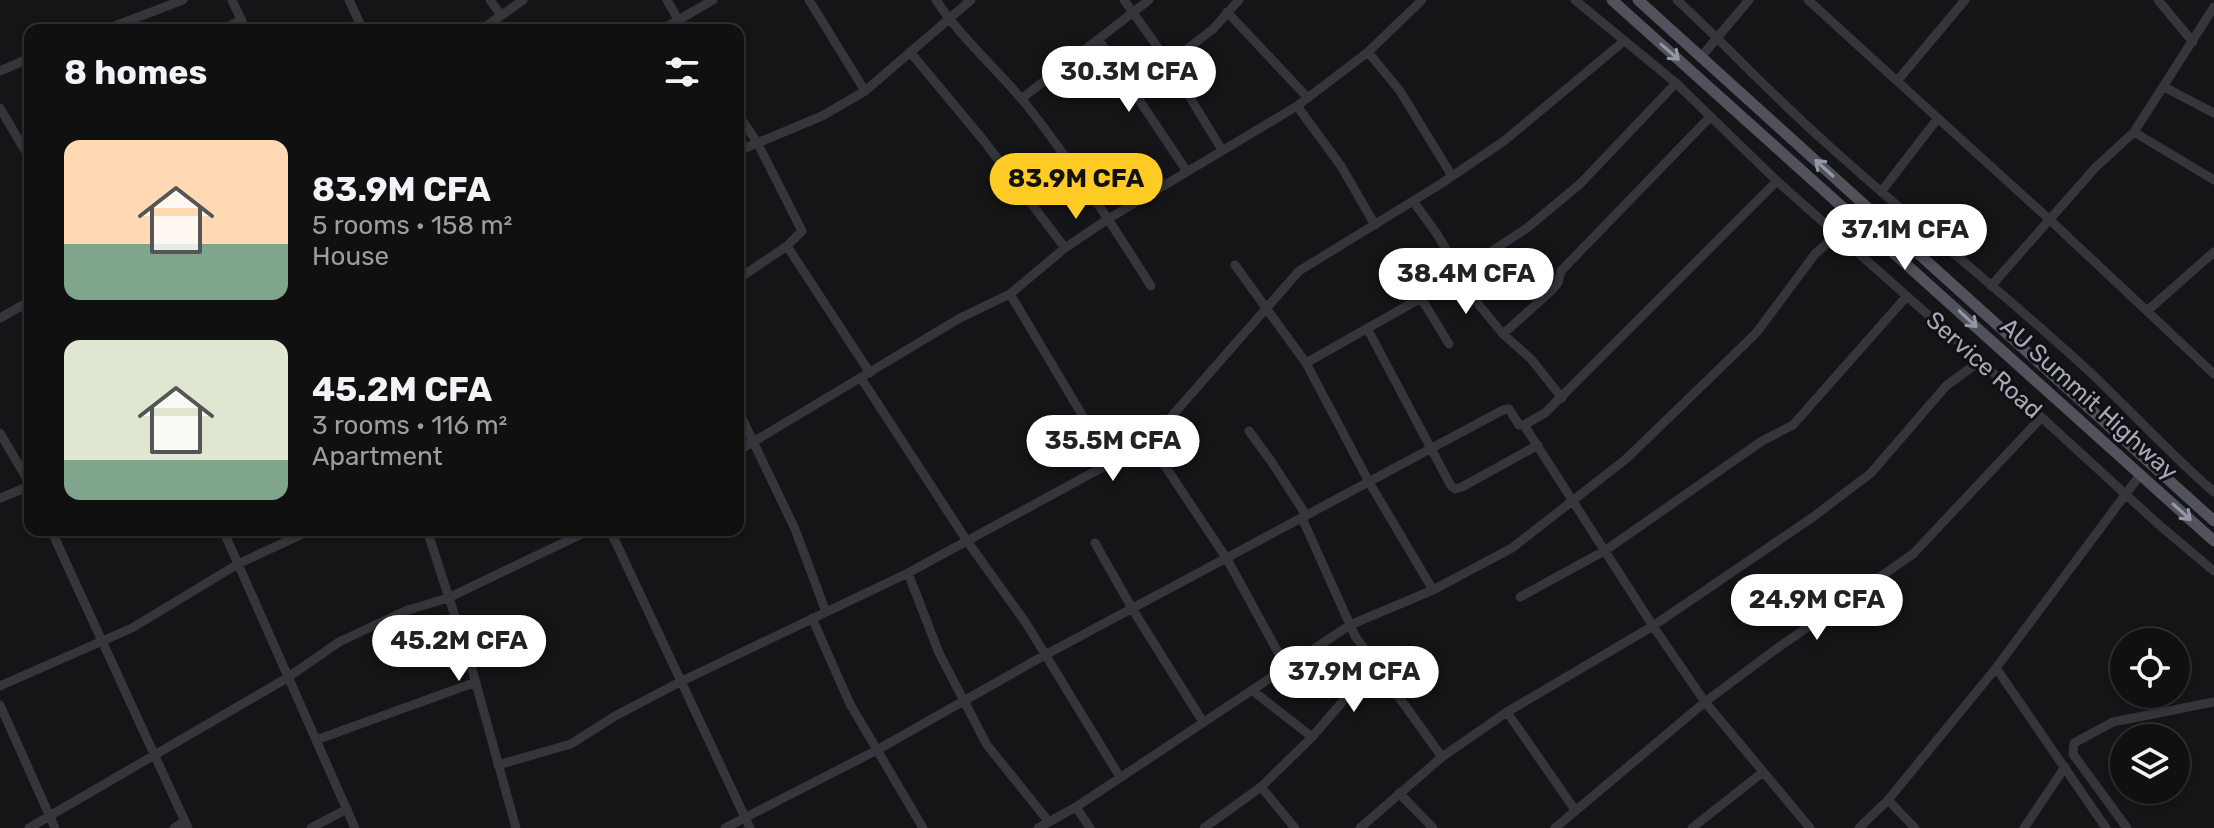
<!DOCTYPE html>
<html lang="en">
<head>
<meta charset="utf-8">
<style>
  body { margin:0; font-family:Rubik,sans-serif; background:#1e1e1f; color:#f1f3f6; height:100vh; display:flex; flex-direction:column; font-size:30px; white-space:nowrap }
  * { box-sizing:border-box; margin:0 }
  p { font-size:26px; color:#9c9d9f }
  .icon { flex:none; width:44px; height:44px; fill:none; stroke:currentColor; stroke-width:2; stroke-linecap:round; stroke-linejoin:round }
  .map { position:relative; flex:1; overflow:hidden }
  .side { position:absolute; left:24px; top:24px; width:720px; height:512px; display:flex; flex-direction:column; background:#101011; border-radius:16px; box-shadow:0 2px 6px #0004,0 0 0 2px #303031 }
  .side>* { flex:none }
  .tools { position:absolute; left:2110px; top:628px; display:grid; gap:16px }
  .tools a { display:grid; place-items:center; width:80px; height:80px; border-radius:50%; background:#101011; box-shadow:0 2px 6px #0004,0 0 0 2px #303031; font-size:40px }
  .price { position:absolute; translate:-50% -68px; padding:0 18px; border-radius:28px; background:#fff; color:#222; font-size:26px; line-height:52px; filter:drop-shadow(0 2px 4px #0008) }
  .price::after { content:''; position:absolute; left:50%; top:48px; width:24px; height:18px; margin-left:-12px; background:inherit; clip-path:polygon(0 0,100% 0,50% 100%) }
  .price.active { background:#ffcb24; color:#111 }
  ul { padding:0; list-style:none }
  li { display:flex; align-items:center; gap:24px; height:200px; padding:0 40px }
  li span { display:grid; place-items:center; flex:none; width:224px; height:160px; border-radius:16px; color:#555 }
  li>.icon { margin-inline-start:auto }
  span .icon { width:96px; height:96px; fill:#fffc; stroke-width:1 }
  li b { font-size:34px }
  h2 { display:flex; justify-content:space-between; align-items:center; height:96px; padding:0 40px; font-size:34px }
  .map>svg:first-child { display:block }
</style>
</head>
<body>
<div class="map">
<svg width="2214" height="828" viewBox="0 0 2214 828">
  <rect width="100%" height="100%" fill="#151517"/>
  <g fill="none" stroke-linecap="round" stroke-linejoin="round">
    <!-- minor -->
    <path stroke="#35363c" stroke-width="9" d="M232,0L246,30
      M349,0L363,30
      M490,0L501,15
      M667,0L684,30
      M809,0L865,91
      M936,0C961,38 996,68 1025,103C1071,161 1111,223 1151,286
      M1124,0L1169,63L1222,150
      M1575,0L1676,83L1777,181L1980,361L2158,524L2214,571
      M1677,0C1728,47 1774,97 1826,143C1913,222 2006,294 2092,374C2133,413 2171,455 2214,492
      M1808,0L1897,81L1965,0
      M2158,0L2193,42
      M1227,12L1308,98
      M104,30L183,0
      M221,30L241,20
      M481,30L523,0
      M661,30L713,0
      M1099,40L1186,170
      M910,52L984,141L1065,248
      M1368,52L1400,91L1452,176
      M1700,58L1749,0
      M1169,63L1213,29L1239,0
      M0,71L30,58
      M1897,81L2050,220L2214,374
      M2164,87L2214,113
      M1021,99L1149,0
      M1297,106L1341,166L1375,225
      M0,108L30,159
      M738,114L757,142L802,231L787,246L738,279
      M2134,132L2214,180
      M738,151L822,116L865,91L971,0
      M1881,192L1938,118
      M1413,201L1437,234L1479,305L1503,334L1531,359L1562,398
      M787,246L870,373
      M1235,265L1306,363L1369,482L1433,590
      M1991,286L2095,168L2134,132L2214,7
      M1010,294L1112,465
      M1421,298L1449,344
      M2147,311L2214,252
      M0,318L30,301
      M1368,330L1451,486L1455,489L1462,487L1538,445
      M1503,334L1551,291L1558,283L1561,271L1710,117
      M1306,363L1421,298L1527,228L1580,184L1676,83
      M861,378L967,541L1026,623L1120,777
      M738,410L795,529L826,612
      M1524,425L1653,626L1705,702L1810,828
      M1249,431L1271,461L1306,515
      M0,433L30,484
      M1149,442L1227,559L1286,667
      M738,451L960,318L1010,294L1065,248L1108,219L1297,106L1368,52L1422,0
      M0,498L30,486
      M1302,518L1355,636L1442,757
      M51,530L188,828
      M223,530L355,828
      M427,530L472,669L516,828
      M610,530L750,828
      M1095,543L1133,610L1203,722
      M908,573L939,653L987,745L1049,822
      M1520,597L1606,550L1762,441L1793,425L1907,296
      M812,618L850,704L923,828
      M1996,668L2106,828
      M0,686L132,628L238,564L311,530
      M1253,691L1312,737
      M0,705L55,828
      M1507,712L1575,810
      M316,740L476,682
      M498,765L571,744L615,716L680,682L908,573L1149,442L1299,271L1439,185L1504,141L1624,41
      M1261,787L1295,828
      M1399,793L1433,828
      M1888,800L1915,828
      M1076,807L1090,828
      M29,828L287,678L339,642L405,611L448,598L590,530
      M174,828L185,821
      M311,828L347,809
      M725,828L877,750L1045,655L1503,410L1509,409L1519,425H1524L1545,413L1777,181
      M1038,828L1076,807L1350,625L1433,590L1512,548L1626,459L1713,375L1757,332L1815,254L1838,234
      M1204,828L1261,787L1312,737L1344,700L1379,672
      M1360,828L1442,757L1507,712L1653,626L1813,517L1871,473L1946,386L1980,361
      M1555,828L1705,702L1776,649L1913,554L2041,418
      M1692,828L1763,772
      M1859,828L1888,800L1996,668L2140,475
      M2024,828L2065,767
      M2127,828L2073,754L2074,743L2113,722L2214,702"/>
    <!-- major -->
    <path stroke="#51525b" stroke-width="11" d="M1612,0L2214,541
      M1638,0L2214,521"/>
  </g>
  <!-- one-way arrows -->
  <defs><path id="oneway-shaft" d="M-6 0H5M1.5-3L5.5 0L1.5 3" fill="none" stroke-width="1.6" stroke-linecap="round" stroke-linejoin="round" transform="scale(2)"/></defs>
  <g stroke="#9498a5">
    <use href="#oneway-shaft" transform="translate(1670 52) rotate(41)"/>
    <use href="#oneway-shaft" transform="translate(1824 168) rotate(-138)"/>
    <use href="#oneway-shaft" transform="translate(1968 319) rotate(43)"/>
    <use href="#oneway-shaft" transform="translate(2182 512) rotate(42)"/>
  </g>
  <g text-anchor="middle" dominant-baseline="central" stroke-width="6" stroke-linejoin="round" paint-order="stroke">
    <!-- street labels -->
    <g font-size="24" fill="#a5a9b8" stroke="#101012">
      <text transform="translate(1984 365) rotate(42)">Service Road</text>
      <text transform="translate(2089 399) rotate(42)">AU Summit Highway</text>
    </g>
  </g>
</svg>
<div class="tools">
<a><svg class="icon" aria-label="locate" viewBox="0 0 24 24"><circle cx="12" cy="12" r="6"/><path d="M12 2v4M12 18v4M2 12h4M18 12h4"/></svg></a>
<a><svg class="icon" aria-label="layers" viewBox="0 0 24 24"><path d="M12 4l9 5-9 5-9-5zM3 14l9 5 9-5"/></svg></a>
</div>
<b class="price" style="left:1129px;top:114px">30.3M CFA</b>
<b class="price active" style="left:1076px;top:221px">83.9M CFA</b>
<b class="price" style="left:1905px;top:272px">37.1M CFA</b>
<b class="price" style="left:1466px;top:316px">38.4M CFA</b>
<b class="price" style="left:1113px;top:483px">35.5M CFA</b>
<b class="price" style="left:1817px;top:642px">24.9M CFA</b>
<b class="price" style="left:459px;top:683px">45.2M CFA</b>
<b class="price" style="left:1354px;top:714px">37.9M CFA</b>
<section class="side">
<h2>8 homes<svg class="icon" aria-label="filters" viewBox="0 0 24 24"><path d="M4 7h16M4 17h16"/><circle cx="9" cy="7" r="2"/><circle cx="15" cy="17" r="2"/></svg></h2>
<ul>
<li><span style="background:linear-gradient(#ffd9b3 65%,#7fa58c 0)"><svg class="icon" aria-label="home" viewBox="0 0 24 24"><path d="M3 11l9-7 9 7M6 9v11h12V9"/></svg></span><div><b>83.9M CFA</b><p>5 rooms · 158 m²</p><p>House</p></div></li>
<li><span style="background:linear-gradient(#dfe7d0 75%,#7fa58c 0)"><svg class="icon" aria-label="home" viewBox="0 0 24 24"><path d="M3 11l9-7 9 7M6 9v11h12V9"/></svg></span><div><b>45.2M CFA</b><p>3 rooms · 116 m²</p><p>Apartment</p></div></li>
</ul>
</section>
</div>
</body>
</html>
